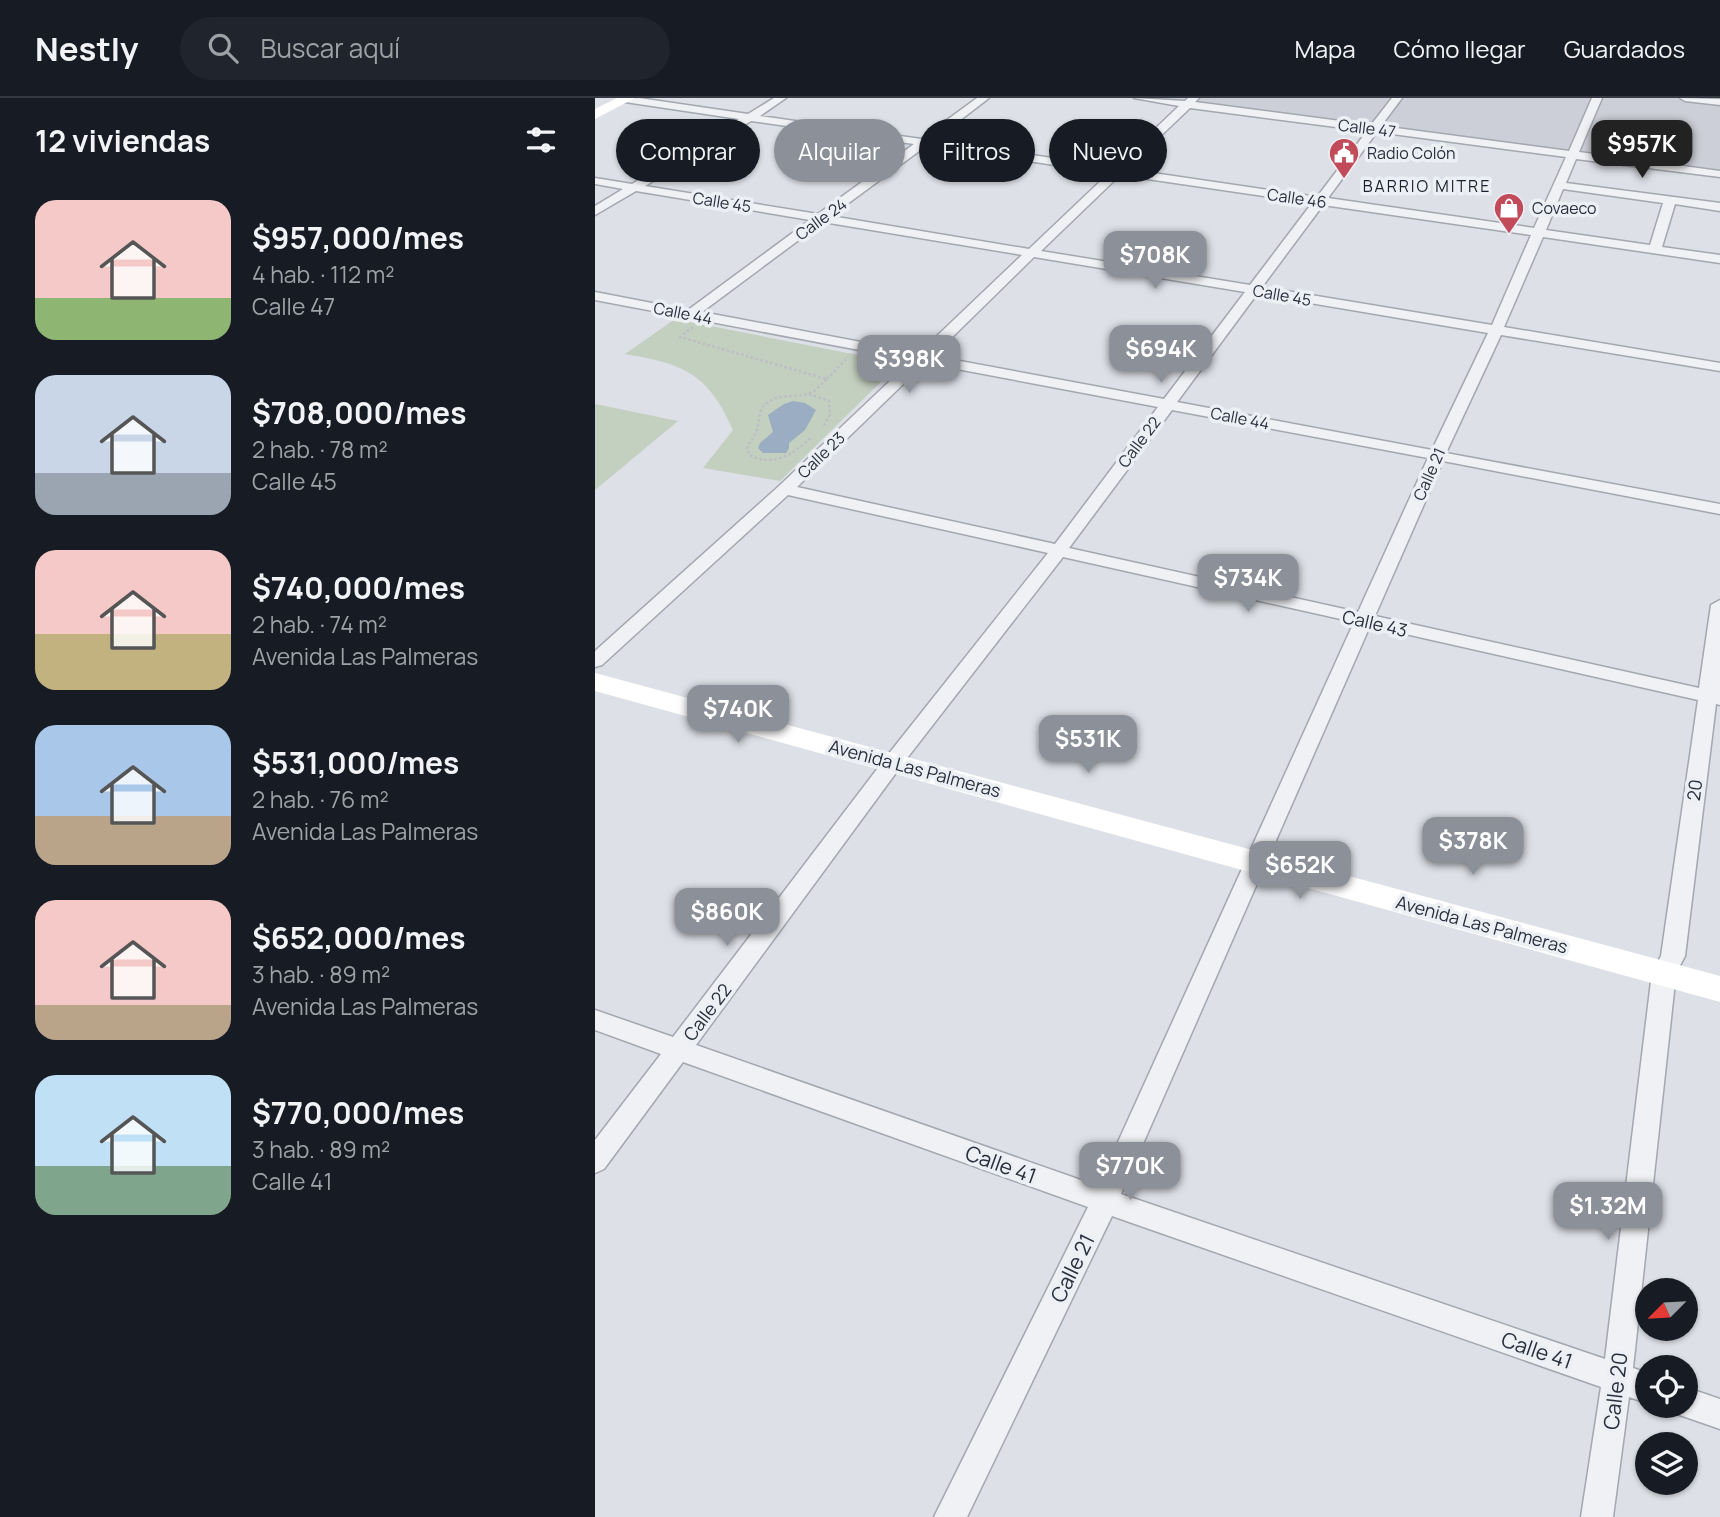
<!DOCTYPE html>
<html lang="es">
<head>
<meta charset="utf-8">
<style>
  body { margin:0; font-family:Manrope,sans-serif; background:#20242c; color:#f1f3f6; height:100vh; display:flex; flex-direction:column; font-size:26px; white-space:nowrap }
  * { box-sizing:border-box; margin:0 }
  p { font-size:23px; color:#9ea1a6 }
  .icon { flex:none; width:38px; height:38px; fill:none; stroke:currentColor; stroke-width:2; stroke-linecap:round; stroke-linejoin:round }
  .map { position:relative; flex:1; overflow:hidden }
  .details { display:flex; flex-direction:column; background:#171b24; width:595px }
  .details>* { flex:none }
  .guide { position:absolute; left:21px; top:21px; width:665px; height:63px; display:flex; gap:14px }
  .needle { width:46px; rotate:246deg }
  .fabs { position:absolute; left:1040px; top:1180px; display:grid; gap:14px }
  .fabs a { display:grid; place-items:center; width:63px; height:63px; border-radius:50%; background:#171b24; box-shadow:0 2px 5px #0004; font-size:35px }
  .price { position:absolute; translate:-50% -60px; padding:0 16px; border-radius:14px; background:#8c9099; color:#fff; font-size:23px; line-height:46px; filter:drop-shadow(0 2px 4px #0008) }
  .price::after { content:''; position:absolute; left:50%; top:42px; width:21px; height:16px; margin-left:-10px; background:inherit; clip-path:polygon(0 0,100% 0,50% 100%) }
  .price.selected { background:#222; color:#fff }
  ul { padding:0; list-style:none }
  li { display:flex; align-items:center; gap:21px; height:175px; padding:0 35px }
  li span { display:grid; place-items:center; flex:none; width:196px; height:140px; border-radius:21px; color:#555 }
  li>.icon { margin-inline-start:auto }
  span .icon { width:84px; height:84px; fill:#fffc; stroke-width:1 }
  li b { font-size:30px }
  h2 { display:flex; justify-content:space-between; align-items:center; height:84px; padding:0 35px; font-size:30px }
  .chip { padding:0 24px; border-radius:32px; background:#171b24; box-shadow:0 2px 5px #0004; font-size:24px; line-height:63px }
  .chip.selected { background:#8c9099; color:#fff }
  header { display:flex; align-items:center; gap:42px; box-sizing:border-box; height:98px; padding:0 35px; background:#171b24; border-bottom:2px solid #363941 }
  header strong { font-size:33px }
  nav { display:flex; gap:38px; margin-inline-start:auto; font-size:24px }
  .search { width:490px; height:63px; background:#20242c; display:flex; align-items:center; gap:18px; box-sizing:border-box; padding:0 24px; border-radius:38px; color:#9ea1a6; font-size:26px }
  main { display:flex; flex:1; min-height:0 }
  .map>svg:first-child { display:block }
</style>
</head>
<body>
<header>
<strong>Nestly</strong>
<div class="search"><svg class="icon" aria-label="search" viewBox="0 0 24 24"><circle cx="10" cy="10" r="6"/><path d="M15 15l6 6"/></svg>Buscar aquí</div>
<nav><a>Mapa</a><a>Cómo llegar</a><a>Guardados</a></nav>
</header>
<main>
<section class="details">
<h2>12 viviendas<svg class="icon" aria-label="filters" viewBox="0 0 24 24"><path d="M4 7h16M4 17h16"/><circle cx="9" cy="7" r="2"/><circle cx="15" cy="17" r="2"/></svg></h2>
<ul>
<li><span style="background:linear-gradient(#f6c9c9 70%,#8fb573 0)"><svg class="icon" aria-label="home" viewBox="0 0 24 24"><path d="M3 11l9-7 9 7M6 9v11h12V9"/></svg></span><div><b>$957,000/mes</b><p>4 hab. · 112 m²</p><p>Calle 47</p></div></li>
<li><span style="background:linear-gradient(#c9d6e8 70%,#9aa5b1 0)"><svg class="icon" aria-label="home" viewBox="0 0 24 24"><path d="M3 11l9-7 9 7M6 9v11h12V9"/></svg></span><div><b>$708,000/mes</b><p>2 hab. · 78 m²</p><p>Calle 45</p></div></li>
<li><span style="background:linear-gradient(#f6c9c9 60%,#c2b280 0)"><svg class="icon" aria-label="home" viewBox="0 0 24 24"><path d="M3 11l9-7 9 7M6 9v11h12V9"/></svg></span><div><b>$740,000/mes</b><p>2 hab. · 74 m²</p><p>Avenida Las Palmeras</p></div></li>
<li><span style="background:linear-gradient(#a9c7e8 65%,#b9a48a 0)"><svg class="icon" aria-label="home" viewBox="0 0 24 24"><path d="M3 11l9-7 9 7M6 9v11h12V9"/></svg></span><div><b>$531,000/mes</b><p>2 hab. · 76 m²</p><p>Avenida Las Palmeras</p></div></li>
<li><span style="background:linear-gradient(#f6c9c9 75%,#b9a48a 0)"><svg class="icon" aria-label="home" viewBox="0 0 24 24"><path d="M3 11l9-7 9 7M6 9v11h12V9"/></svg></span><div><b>$652,000/mes</b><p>3 hab. · 89 m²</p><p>Avenida Las Palmeras</p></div></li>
<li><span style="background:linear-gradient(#bfe0f5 65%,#7fa58c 0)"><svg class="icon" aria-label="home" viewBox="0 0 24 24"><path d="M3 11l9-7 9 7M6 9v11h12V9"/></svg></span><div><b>$770,000/mes</b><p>3 hab. · 89 m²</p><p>Calle 41</p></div></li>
</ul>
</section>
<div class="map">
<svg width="1125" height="1419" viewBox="0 0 1125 1419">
  <rect width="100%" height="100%" fill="#dde0e6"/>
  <!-- built -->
  <path fill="#cccfd7" d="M546,0H1090L1125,4V75Z"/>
  <!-- green -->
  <path fill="#c3cfbf" d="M80,221L273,259L304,266L185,383L108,370L138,332C113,275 89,266 30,256Z
    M0,306L83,323L0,392Z"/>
  <!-- water -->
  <path fill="#9badc3" d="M198,303L210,305L221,312L210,332L194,345V350L191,355H168L163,350L165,345L178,334L173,317L189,306Z"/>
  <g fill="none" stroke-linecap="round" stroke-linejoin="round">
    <!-- street casing -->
    <g stroke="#a3a7af" stroke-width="3">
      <path id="street" d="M44,0L153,16L179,0H191L165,18L326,41L382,0H394L338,43L520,69L584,8L539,0L590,3L593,0H604L600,4L776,27L797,0H807L786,28L974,53L997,0H1007L984,54L1125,73V79L981,61L971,85L1125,105V113L1080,106L1067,149L1125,157V165L948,139L909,229L1125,265V273L906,237L851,355L1125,406V416L848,363L780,518L1104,590L1116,507L1125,502V607L1121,606L1090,858L1081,875L1038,1270L1052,1275V1305L1034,1299L1018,1419H986L1006,1289L517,1118L372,1419H339L493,1109L88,964L9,1071L0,1075V1042L66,956L0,932V912L78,939L292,658L453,455L193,397L7,567L0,569V553L184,388L317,262L0,202V194L93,212L215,122L41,93L0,117V108L28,91L0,86V80L37,86L144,21L30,4L25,1ZM595,10L772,33L722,99L531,71ZM156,23L319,46L223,116L50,88ZM782,34L971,59L939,130L733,100ZM331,48L514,75L434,151L236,118ZM525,77L717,105L655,187L446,153ZM968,91L1068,105L1055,147L951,132ZM728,107L936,137L897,227L667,189ZM228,124L427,157L324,255L107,214ZM439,159L650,194L569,301L338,258ZM662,196L893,235L837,352L582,304ZM330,265L563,309L460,446L202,389ZM577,312L833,360L763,514L474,450ZM468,459L759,524L503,1088L101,947L306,668ZM775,528L1103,602L1066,858L1057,875L1010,1261L526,1096Z
        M1085,0L1125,1V7L1090,3Z
        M1090,1289L1125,1301V1331L1079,1315L1076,1307H1090Z"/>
    </g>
    <!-- path -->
    <path stroke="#bcbec4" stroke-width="2.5" stroke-dasharray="2.5 2.5" stroke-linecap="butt" d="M98,229L85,239L232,281C227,285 221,293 215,295C201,301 185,294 172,305C158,316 170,329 152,348L154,357C180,369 196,357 216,340
      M232,281L253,259
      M214,296L234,303L235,317L227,330"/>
    <!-- street -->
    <use href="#street" fill="#f0f1f4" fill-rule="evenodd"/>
    <!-- secondary -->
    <path fill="#fff" fill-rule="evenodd" d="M22,0H40L0,21V11Z
      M0,575L1125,878V904L0,593Z"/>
  </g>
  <!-- icons -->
  <defs>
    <g id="civic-pin" transform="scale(1.575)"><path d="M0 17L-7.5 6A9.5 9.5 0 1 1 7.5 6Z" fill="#c24b5a" stroke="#eceff4"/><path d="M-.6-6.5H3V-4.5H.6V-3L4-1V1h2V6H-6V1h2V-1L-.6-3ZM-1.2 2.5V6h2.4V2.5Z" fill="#fff"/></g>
    <g id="shop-pin" transform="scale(1.575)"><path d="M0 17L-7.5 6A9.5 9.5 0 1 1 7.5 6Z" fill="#c24b5a" stroke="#eceff4"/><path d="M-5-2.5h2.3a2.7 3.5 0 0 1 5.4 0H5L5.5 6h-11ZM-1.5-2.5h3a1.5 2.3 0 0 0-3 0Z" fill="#fff"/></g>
  </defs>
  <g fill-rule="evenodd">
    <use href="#civic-pin" x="749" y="55"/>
    <use href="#shop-pin" x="914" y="110"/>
  </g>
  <g text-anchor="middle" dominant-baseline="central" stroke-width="7" stroke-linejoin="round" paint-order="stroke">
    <!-- far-street labels -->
    <g font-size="16" fill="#282e3b" stroke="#eceff4">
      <text transform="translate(772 30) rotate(7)">Calle 47</text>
      <text transform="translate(702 100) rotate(8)">Calle 46</text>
      <text transform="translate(127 104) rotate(9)">Calle 45</text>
      <text transform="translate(226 121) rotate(-36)">Calle 24</text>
      <text transform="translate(687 197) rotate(10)">Calle 45</text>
      <text transform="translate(88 215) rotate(11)">Calle 44</text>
      <text transform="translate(645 320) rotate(11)">Calle 44</text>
      <text transform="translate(544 344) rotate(-53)">Calle 22</text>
      <text transform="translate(226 357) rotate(-44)">Calle 23</text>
      <text transform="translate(834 376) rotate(-66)">Calle 21</text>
    </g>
    <!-- far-poi labels -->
    <g font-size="16" fill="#282e3b" stroke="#eceff4" text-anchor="start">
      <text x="772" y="55">Radio Colón</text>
      <text x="937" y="110">Covaeco</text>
    </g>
    <!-- far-neighbourhood labels -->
    <g font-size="16" letter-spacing="2" fill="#1a202c" stroke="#eceff4">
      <text x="832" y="88">BARRIO MITRE</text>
    </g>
    <!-- street labels -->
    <g font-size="18" fill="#282e3b" stroke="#eceff4">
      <text transform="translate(780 525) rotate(13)">Calle 43</text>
      <text transform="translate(320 670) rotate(15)">Avenida Las Palmeras</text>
      <text transform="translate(1099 692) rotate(-83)">20</text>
      <text transform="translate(887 826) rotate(15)">Avenida Las Palmeras</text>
      <text transform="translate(112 914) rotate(-53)">Calle 22</text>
    </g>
    <!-- near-street labels -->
    <g font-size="21" fill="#282e3b" stroke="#eceff4">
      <text transform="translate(406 1066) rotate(20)">Calle 41</text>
      <text transform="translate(477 1170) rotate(-64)">Calle 21</text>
      <text transform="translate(942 1252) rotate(19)">Calle 41</text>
      <text transform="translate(1020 1293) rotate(-83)">Calle 20</text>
    </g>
  </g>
</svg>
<div class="fabs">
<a><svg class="needle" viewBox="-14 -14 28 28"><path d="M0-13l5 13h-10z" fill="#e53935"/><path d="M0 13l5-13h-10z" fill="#9ea1a6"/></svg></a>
<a><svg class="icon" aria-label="locate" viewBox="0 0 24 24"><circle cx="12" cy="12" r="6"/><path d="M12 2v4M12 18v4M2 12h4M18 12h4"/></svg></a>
<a><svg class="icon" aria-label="layers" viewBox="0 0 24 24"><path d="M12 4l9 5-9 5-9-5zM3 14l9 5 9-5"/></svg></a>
</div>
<b class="price selected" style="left:1047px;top:82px">$957K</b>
<b class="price" style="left:560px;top:193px">$708K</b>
<b class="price" style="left:566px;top:287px">$694K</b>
<b class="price" style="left:314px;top:297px">$398K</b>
<b class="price" style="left:653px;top:516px">$734K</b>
<b class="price" style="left:143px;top:647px">$740K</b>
<b class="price" style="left:493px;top:677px">$531K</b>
<b class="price" style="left:878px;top:779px">$378K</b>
<b class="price" style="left:705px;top:803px">$652K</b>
<b class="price" style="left:132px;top:850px">$860K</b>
<b class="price" style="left:535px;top:1104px">$770K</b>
<b class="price" style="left:1013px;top:1144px">$1.32M</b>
<div class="guide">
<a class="chip">Comprar</a>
<a class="chip selected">Alquilar</a>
<a class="chip">Filtros</a>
<a class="chip">Nuevo</a>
</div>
</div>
</main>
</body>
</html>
